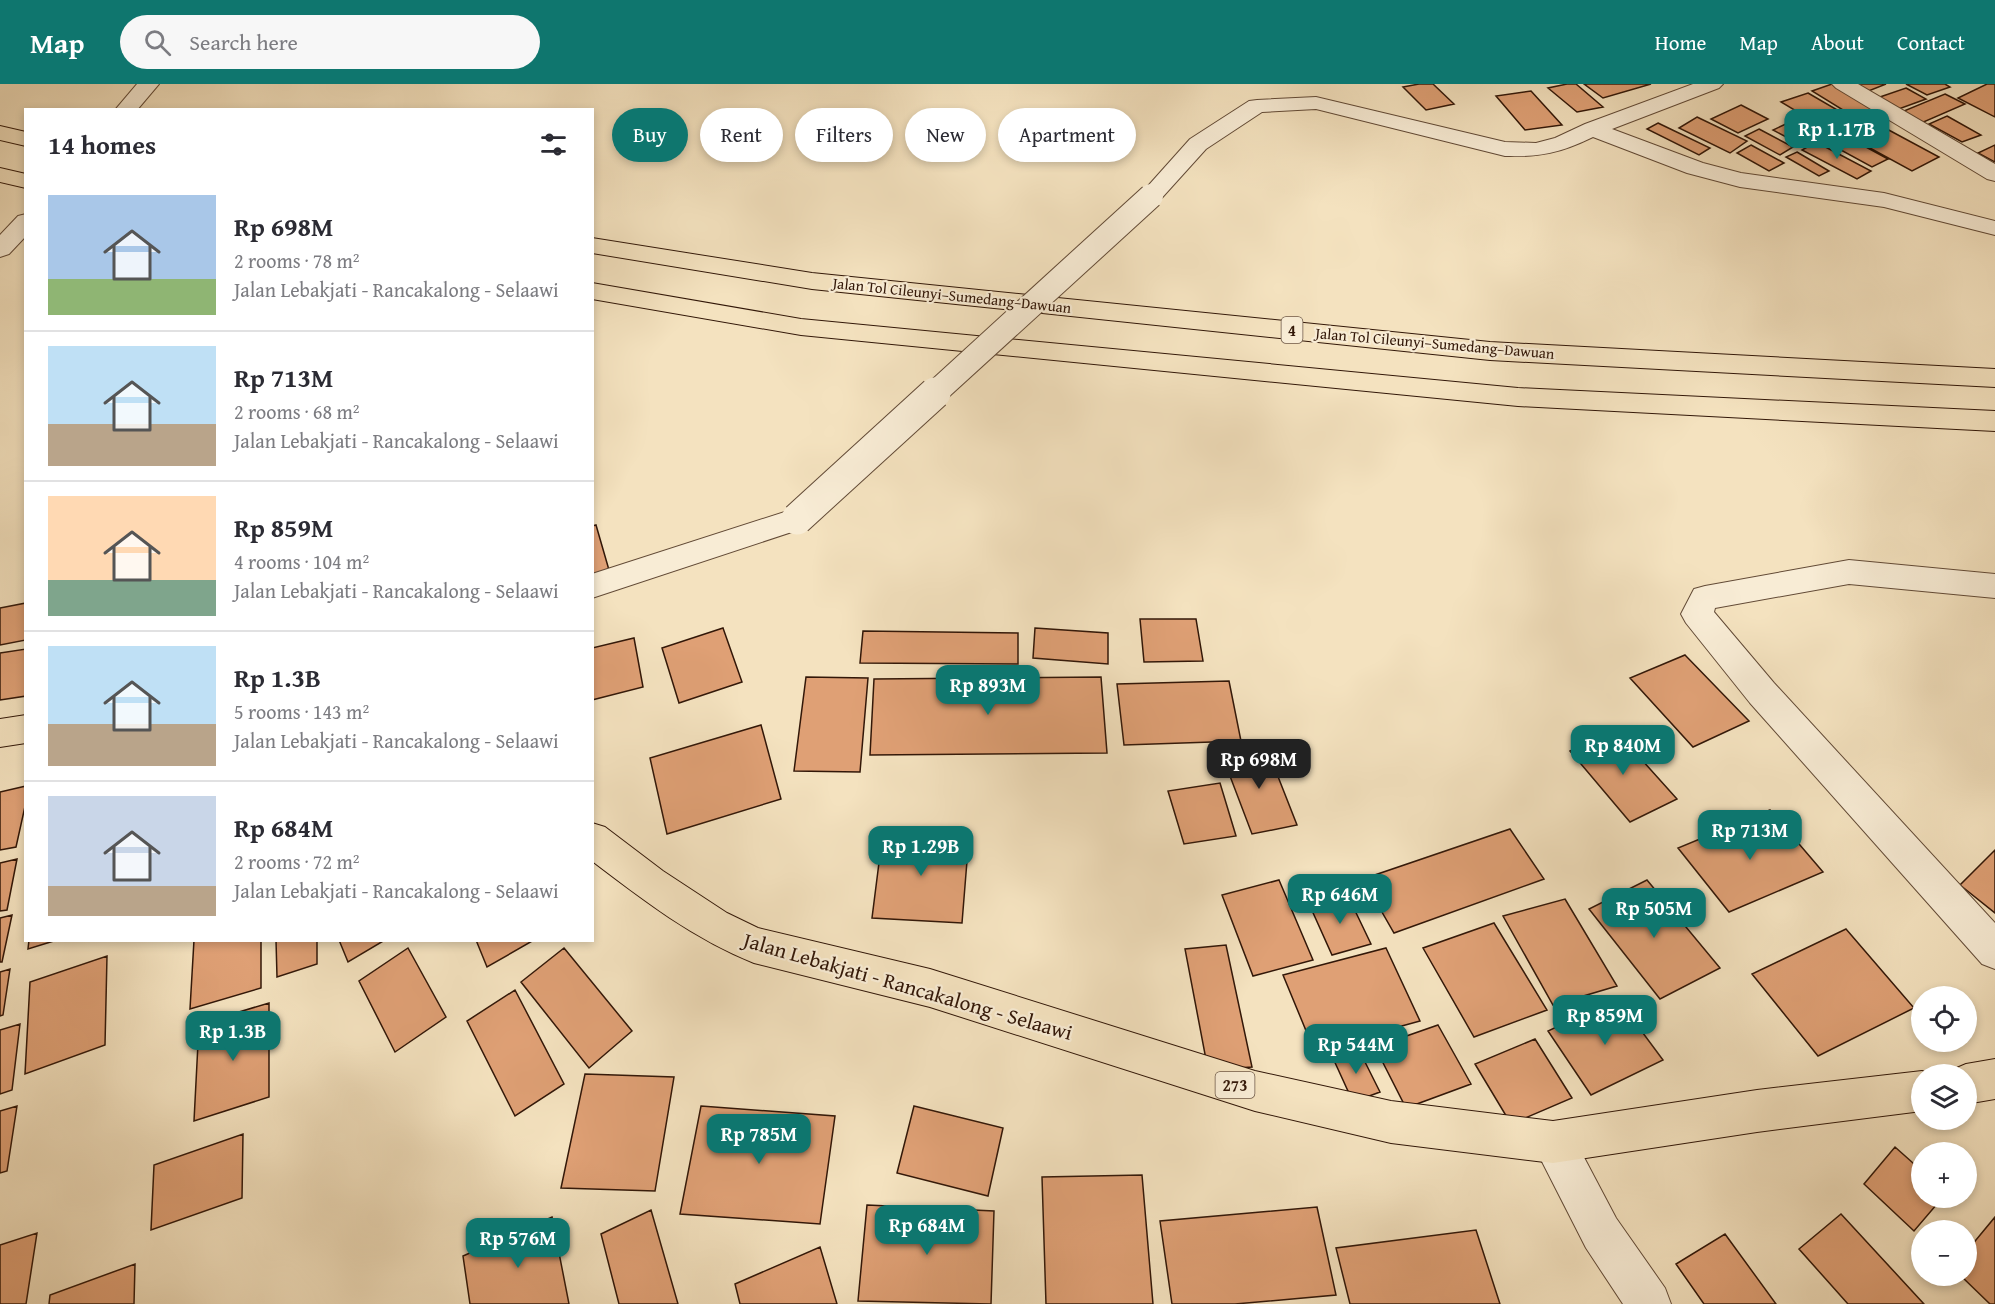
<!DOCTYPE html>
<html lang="en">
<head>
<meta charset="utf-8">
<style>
  body { margin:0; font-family:"Gentium Book Plus",serif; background:#f7f7f7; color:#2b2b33; height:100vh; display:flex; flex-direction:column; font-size:22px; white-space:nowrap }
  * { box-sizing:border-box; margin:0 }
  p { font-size:20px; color:#7c7c81 }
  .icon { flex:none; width:33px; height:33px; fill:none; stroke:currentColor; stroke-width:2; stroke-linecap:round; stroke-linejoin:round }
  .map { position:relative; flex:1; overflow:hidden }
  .details { position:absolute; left:24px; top:24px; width:570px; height:834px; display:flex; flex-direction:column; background:#fff; border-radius:0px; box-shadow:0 3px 9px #0003 }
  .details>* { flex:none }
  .top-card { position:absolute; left:612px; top:24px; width:570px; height:54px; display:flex; gap:12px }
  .controls { position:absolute; left:1911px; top:902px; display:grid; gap:12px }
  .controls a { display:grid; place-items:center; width:66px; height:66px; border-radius:50%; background:#fff; box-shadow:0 3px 9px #0003; font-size:30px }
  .price { position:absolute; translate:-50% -51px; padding:0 14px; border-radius:12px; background:#0f766e; color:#fff; font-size:20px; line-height:39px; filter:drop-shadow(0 2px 3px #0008) }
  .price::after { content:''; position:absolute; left:50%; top:36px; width:18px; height:14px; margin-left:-9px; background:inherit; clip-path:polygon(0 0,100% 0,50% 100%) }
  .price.current { background:#222; color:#fff }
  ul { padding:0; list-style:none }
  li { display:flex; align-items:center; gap:18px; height:150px; padding:0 24px }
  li+li { border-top:2px solid #e1e1e2 }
  li span { display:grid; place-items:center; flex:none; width:168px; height:120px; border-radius:0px; color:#555 }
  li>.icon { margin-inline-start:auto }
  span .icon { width:72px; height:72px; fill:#fffc; stroke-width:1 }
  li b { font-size:26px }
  h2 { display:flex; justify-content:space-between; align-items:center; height:72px; padding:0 24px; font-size:26px }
  .pill { padding:0 21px; border-radius:27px; background:#fff; box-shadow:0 3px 9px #0003; font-size:21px; line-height:54px }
  .pill.current { background:#0f766e; color:#fff }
  header { display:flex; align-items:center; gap:36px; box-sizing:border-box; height:84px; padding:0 30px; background:#0f766e; color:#fff }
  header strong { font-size:28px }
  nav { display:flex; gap:33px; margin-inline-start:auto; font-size:21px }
  .search { width:420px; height:54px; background:#f7f7f7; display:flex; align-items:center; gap:15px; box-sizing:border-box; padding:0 21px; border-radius:33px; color:#7c7c81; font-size:22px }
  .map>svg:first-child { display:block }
</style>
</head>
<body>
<header>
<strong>Map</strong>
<div class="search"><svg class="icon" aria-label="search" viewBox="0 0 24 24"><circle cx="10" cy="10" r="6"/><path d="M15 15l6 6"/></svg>Search here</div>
<nav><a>Home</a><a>Map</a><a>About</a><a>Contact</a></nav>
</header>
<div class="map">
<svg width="1995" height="1220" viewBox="0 0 1995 1220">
  <rect width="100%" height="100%" fill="#f4e2bf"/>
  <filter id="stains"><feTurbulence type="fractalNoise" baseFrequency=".00333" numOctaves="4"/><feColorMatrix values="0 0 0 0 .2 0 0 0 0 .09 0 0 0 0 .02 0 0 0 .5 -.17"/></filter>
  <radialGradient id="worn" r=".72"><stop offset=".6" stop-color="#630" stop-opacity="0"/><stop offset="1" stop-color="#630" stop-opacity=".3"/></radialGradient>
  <!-- building -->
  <path fill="#dfa075" stroke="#321708" stroke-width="1.5" d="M1419,0H1433L1454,20L1426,26L1403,3Z
    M1567,0H1576L1603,23L1577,28L1548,4Z
    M1584,0H1651L1603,14Z
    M1832,0L1884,32L1864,39L1812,7Z
    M1851,0H1886L1866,8Z
    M1906,0H1945L1950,3L1927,11Z
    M1987,0H1995V33L1958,14Z
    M1906,4L1926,15L1896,26L1877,14Z
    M1531,7L1562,41L1525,46L1496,12Z
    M1808,9L1858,38L1831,48L1781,18Z
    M1945,10L1965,20L1919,40L1899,29Z
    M1741,21L1768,35L1738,49L1711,35Z
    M1947,32L1981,51L1962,58L1929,40Z
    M1697,33L1747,57L1730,69L1679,44Z
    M1790,38L1816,52L1799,60L1773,46Z
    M1658,39L1710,64L1699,71L1647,45Z
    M1885,44L1939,73L1912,87L1857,57Z
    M1759,45L1793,63L1780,71L1745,52Z
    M1844,51L1888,75L1872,83L1828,59Z
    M1816,58L1871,87L1857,95L1802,66Z
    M1751,61L1784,79L1769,87L1737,69Z
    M1995,61V78L1978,69Z
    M1797,68L1829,87L1819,92L1786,73Z
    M596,441L609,486L592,491V442Z
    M26,519V556L0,561V524Z
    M1140,535H1196L1203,577L1144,578Z
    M723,544L742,598L679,619L662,564Z
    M1035,544L1108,549V580L1033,574Z
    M863,547L1018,549V580L860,579Z
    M634,554L643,603L592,616V564Z
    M26,565V612L0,616V569Z
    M1685,571L1749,637L1693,663L1630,594Z
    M806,593L868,594L860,688L794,687Z
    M1101,593L1107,669L870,671L874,595Z
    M1229,597L1241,657L1124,661L1117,600Z
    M761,641L781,715L667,750L650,674Z
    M1615,646L1677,715L1630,738L1570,667Z
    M1266,662L1297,741L1252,750L1222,671Z
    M1220,699L1236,752L1184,760L1168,707Z
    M26,702V718L16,763L0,766V708Z
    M1770,726L1823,788L1729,828L1678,764Z
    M1510,745L1544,795L1394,849L1363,795Z
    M883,747L969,752L962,839L872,834Z
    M1995,766V829L1960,801Z
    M17,775L7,826L0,827V779Z
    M1279,796L1313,876L1253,892L1222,811Z
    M1647,796L1720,884L1660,915L1589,825Z
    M1348,812L1371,860L1332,871L1310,822Z
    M1565,815L1617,902L1553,921L1503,832Z
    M12,831L2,878H0V834Z
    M1494,839L1547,926L1474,953L1423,864Z
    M1846,845L1914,924L1818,972L1752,890Z
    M29,856H57L28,865Z
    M194,856H261V904L190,925Z
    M276,856H317V880L277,893Z
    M339,856H385L348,878Z
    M476,856H534L487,883Z
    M1226,861L1252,983L1208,986L1185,865Z
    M408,864L446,933L395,968L359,897Z
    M564,864L632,947L589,984L521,898Z
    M1386,864L1420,937L1314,966L1283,891Z
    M107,872L105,961L25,990L30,898Z
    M10,885L3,931L0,932V888Z
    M515,906L564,1000L515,1032L467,937Z
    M1617,914L1663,976L1591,1011L1548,947Z
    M269,919V1013L194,1037L199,940Z
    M20,940L12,1006L0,1010V946Z
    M1438,941L1471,1000L1406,1024L1375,963Z
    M1535,955L1572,1014L1511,1040L1475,980Z
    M1358,964L1380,1008L1353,1018L1332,972Z
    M585,990L674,993L655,1107L561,1104Z
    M17,1022L7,1087L0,1089V1027Z
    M701,1022L835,1032L820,1140L680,1130Z
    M914,1022L1003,1044L988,1112L897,1089Z
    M243,1050L242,1114L151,1146L154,1081Z
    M1895,1063L1922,1087V1113H1943L1914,1147L1864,1100Z
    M1142,1091L1153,1220H1046L1042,1093Z
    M867,1121L994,1127L991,1220L858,1217Z
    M1317,1123L1336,1211L1235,1220H1172L1160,1137Z
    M651,1126L678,1220H619L601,1150Z
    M1841,1130L1924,1220H1848L1799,1165Z
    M552,1133L569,1220H470L463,1172Z
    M1995,1133V1220H1990L1960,1191H1966V1168Z
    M1476,1146L1500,1220H1350L1336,1164Z
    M37,1149L26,1220H0V1161Z
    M1725,1150L1776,1220H1704L1676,1180Z
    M820,1163L837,1220H740L735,1200Z
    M135,1180L134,1220H49L50,1211Z"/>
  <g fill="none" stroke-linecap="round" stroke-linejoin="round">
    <!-- street casing -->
    <g stroke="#624a36" stroke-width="2">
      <path id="street" d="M137,0H159L137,26H115Z
        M1693,0H1723L1719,4L1612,45L1703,79L1741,89L1884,109L1995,137V151L1884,123L1740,103L1687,89L1593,53C1560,69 1541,73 1505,72L1316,25L1262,28L1206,65L1159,117L1151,119L1143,117L1139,112L1190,55L1249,17L1257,16L1316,13L1505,58L1536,59L1555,54L1585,40Z
        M1832,0H1858L1995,80V97L1987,95L1836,4Z
        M26,130V152L9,170L0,173V151L18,132Z
        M797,424L807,427L812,435L807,443L592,514V490Z
        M1849,476L1995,490V514L1849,500L1715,524L1714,528L1774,599L1995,839V885L1982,880L1750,619L1686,539L1681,530L1694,505L1705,502Z
        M1553,1037L1568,1043L1616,1134L1665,1204L1671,1220H1623L1586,1164L1532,1058L1538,1043Z"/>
    </g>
    <!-- primary casing -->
    <g stroke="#321708" stroke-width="2">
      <path id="primary" d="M26,631V659L0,663V635Z
        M592,739L605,743L663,787L727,829L758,844L930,885L1255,987L1391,1017L1553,1037L1757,1006L1922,987L1930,990H1922V1027L1757,1048L1553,1079L1391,1059L1255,1027L930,923L754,879C694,855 643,816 592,777Z
        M1995,975V1015L1966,1020V990H1950L1952,986L1966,980Z"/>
    </g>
    <!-- highway casing -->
    <g stroke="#321708" stroke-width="2">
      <path id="highway" d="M0,42L26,48V62L0,56Z
        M0,84L26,90V104L0,98Z
        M592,154L812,189L1490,258L1995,285V303L1490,276L812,205L592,169Z
        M592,199L801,235L1518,304L1995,327V347L1518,322L801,251L592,215Z"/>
    </g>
    <!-- street -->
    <use href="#street" fill="#f8ecd5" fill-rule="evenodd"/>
    <!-- primary -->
    <use href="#primary" fill="#f4e2bf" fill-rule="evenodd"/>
    <!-- highway -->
    <use href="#highway" fill="#f4e2bf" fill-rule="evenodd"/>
    <!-- street-bridge-far1 casing -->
    <g stroke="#624a36" stroke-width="26" stroke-linecap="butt">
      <path id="street-bridge-far1" d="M934,310L1151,112"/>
    </g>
    <!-- street-bridge casing -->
    <g stroke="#624a36" stroke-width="33" stroke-linecap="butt">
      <path id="street-bridge" d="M797,435L935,309"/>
    </g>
    <!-- street-bridge-far1 -->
    <use href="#street-bridge-far1" stroke="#f8ecd5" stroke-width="24"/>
    <!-- street-bridge -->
    <use href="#street-bridge" stroke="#f8ecd5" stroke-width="31"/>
  </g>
  <g text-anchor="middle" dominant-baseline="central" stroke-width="4.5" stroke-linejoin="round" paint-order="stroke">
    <!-- far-street labels -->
    <g font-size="15" fill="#321708" stroke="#f8ecd5">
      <text transform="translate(952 211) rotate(6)">Jalan Tol Cileunyi–Sumedang–Dawuan</text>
      <text transform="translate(1435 259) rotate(5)">Jalan Tol Cileunyi–Sumedang–Dawuan</text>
    </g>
    <!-- shield labels -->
    <g fill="#f8ecd5" stroke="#6d5746" stroke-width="1.5">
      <rect x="1281.5" y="233" width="21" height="26" rx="4.5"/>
      <rect x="1215.5" y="988" width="39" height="26" rx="4.5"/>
    </g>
    <g font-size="16" font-weight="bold" fill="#321708">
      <text x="1292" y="246">4</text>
      <text x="1235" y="1001">273</text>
    </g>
    <!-- near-street labels -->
    <g font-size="21" fill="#321708" stroke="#f8ecd5">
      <text transform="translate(908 902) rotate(16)">Jalan Lebakjati - Rancakalong - Selaawi</text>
    </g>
  </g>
  <rect width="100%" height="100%" filter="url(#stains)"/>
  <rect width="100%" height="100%" fill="url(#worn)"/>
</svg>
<div class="controls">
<a><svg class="icon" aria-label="locate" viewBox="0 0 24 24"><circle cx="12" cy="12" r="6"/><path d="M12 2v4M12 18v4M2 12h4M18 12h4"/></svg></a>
<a><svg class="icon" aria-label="layers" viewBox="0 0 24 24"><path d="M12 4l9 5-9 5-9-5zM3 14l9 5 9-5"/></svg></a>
<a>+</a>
<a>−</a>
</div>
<b class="price" style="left:1837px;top:76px">Rp 1.17B</b>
<b class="price" style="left:988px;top:632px">Rp 893M</b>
<b class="price" style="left:1623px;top:692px">Rp 840M</b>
<b class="price current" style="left:1259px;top:706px">Rp 698M</b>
<b class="price" style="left:1750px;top:777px">Rp 713M</b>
<b class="price" style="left:921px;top:793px">Rp 1.29B</b>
<b class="price" style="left:1340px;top:841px">Rp 646M</b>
<b class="price" style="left:1654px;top:855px">Rp 505M</b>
<b class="price" style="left:1605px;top:962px">Rp 859M</b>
<b class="price" style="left:233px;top:978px">Rp 1.3B</b>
<b class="price" style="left:1356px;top:991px">Rp 544M</b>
<b class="price" style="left:759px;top:1081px">Rp 785M</b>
<b class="price" style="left:927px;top:1172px">Rp 684M</b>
<b class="price" style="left:518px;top:1185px">Rp 576M</b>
<div class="top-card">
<a class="pill current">Buy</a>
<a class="pill">Rent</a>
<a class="pill">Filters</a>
<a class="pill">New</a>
<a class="pill">Apartment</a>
</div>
<section class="details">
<h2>14 homes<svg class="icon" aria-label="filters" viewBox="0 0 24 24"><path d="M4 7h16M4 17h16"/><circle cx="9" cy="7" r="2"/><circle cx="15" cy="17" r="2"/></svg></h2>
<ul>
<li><span style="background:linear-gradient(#a9c7e8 70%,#8fb573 0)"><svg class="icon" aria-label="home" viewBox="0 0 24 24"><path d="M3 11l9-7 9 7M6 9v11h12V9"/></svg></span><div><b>Rp 698M</b><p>2 rooms · 78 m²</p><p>Jalan Lebakjati - Rancakalong - Selaawi</p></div></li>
<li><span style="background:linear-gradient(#bfe0f5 65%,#b9a48a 0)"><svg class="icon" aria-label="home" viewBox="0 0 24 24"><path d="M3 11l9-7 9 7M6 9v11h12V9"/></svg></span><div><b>Rp 713M</b><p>2 rooms · 68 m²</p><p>Jalan Lebakjati - Rancakalong - Selaawi</p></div></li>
<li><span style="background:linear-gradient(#ffd9b3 70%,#7fa58c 0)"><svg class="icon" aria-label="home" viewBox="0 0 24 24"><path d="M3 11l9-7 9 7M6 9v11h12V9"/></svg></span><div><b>Rp 859M</b><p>4 rooms · 104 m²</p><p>Jalan Lebakjati - Rancakalong - Selaawi</p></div></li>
<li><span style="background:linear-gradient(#bfe0f5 65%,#b9a48a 0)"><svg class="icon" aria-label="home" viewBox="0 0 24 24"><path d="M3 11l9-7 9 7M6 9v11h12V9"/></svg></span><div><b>Rp 1.3B</b><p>5 rooms · 143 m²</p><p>Jalan Lebakjati - Rancakalong - Selaawi</p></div></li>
<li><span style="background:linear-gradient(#c9d6e8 75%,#b9a48a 0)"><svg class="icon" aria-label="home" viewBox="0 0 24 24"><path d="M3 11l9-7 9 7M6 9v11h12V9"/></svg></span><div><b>Rp 684M</b><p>2 rooms · 72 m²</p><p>Jalan Lebakjati - Rancakalong - Selaawi</p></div></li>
</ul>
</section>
</div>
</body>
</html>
